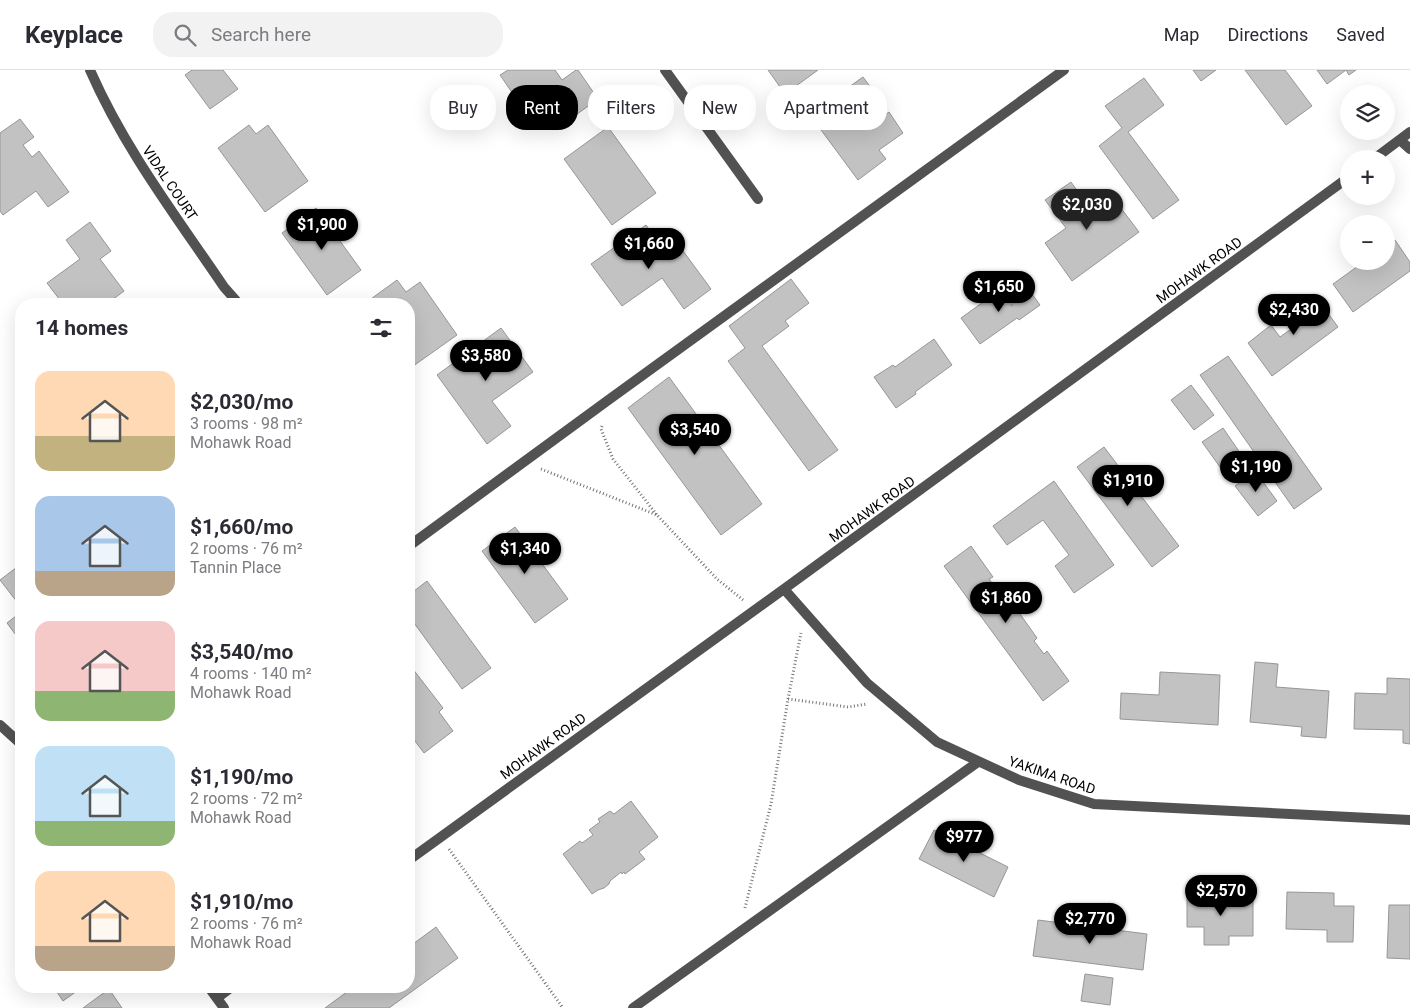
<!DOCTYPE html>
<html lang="en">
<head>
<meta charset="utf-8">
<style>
  body { margin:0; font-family:Roboto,sans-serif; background:#f2f2f3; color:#2b2b33; height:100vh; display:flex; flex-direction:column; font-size:19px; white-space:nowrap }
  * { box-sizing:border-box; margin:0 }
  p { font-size:16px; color:#7c7c81 }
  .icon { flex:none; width:28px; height:28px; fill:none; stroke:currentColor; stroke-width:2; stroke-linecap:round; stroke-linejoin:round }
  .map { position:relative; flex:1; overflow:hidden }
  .details { position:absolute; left:15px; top:228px; width:400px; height:695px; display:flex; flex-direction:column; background:#fff; border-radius:20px; box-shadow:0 5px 20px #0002 }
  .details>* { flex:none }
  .hud { position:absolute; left:430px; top:15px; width:475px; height:45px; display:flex; gap:10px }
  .buttons { position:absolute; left:1340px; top:15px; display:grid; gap:10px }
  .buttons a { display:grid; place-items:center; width:55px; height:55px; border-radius:50%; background:#fff; box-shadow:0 5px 20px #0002; font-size:25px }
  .price { position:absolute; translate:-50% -42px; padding:0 11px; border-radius:18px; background:#000; color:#fff; font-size:16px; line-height:32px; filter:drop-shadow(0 1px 2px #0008) }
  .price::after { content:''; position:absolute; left:50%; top:30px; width:15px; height:11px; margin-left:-8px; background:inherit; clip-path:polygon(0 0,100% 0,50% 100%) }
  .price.active { background:#222; color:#fff }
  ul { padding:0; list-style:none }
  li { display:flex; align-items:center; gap:15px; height:125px; padding:0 20px }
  li span { display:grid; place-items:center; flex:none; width:140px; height:100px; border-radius:15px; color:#555 }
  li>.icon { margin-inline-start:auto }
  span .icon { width:60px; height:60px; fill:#fffc; stroke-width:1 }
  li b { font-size:21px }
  h2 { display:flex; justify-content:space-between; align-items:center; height:60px; padding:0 20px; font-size:21px }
  .tag { padding:0 18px; border-radius:20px; background:#fff; box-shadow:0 5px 20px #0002; font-size:18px; line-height:45px }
  .tag.active { background:#000; color:#fff }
  header { display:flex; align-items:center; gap:30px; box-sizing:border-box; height:70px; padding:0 25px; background:#fff; border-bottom:1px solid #e1e1e2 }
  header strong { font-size:24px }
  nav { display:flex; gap:28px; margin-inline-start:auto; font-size:18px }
  .search { width:350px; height:45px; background:#f2f2f3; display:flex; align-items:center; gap:12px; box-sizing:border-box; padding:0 18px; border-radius:20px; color:#7c7c81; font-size:19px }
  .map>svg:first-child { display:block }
</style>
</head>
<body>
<header>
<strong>Keyplace</strong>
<div class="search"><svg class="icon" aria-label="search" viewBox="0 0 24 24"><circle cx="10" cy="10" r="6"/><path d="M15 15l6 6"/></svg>Search here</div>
<nav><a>Map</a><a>Directions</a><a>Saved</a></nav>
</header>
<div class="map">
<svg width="1410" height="938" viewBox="0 0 1410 938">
  <rect width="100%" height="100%" fill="#fff"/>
  <!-- building -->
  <path fill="#c2c2c2" stroke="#969696" d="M192,0H223L238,19L210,39L185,5Z
    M508,0H555L562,10L576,0H578L598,29L573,47L563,33L533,53L500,5Z
    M768,0H818L785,24Z
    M1193,0H1216L1201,11Z
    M1245,0H1285L1312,36L1286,55Z
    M1317,0H1356L1349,5L1346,0L1327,14Z
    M863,7L881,31L870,39L878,50L889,42L903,63L879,80L886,89L858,110L810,45Z
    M1144,8L1164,35L1128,62L1179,130L1153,149L1099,76L1122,58L1105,36Z
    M20,49L34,67L23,75L32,87L39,81L69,122L48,137L36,121L3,145L0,141V63Z
    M249,55L256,64L268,55L308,111L265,142L218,78Z
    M608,57L656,123L612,155L564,89Z
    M1071,112L1091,140L1111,125L1139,162L1072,211L1045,173L1066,158L1045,130Z
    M316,138L361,200L327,225L282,163Z
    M90,152L111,181L100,189L124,221L107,234H63L47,213L80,189L66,170Z
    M646,155L666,182L678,174L711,219L684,239L662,208L622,236L591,194Z
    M1395,170L1410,192V201L1353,242L1333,214L1365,191H1386V176Z
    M791,209L809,233L785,251L789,256L762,276L838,380L809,401L728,291L745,278L729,256Z
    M397,210L406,222L420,212L457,265L409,299V234H364Z
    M1024,213L1040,235L1019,250L1017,248L980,274L961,248L1000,220L1012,236V230L1008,225Z
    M1314,224L1338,257L1272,306L1248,273L1271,255L1280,267L1298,254L1289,243Z
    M501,258L533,302L492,331L511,356L487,374L437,305Z
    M934,269L952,295L915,322L916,324L896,338L874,307L893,295L895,297Z
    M1228,286L1322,419L1294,439L1200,305Z
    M669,307L762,434L721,465L628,338Z
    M1191,315L1214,345L1194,360L1171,330Z
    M1223,358L1245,390L1225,404L1202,372Z
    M1104,377L1179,476L1152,497L1077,397Z
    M1255,401L1277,431L1258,446L1235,416Z
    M1054,411L1114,495L1074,523L1055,496L1069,485L1043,450L1007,475L993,456Z
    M515,457L568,529L535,553L482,481Z
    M971,476L993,507L989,509L1011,540L1015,537L1037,568L1034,571L1044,584L1047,581L1069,611L1043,631L944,496Z
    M21,494V537L0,510Z
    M427,511L491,598L462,619L409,546V525Z
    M21,542V572L7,553Z
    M1255,592L1278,594L1276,617L1329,621L1326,668L1301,666L1302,657L1250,652Z
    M409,594L443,638L439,642L453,661L424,683L409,663Z
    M1160,602L1220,605L1218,655L1120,649L1121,623L1159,625Z
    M1387,608L1410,609V674L1403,673V660L1354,659L1355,623L1387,624Z
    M631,731L658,767L639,782L645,789L625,804L624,802L622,804L621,802L610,811L609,814L604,818L598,820L592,824L563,784L580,771L582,773L593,765L589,760L600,752L598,749L610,741L614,744Z
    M934,760L1008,797L994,827L919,789Z
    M1287,822L1334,823V836H1354L1353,872H1327V860L1286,859Z
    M1187,825L1253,826V866H1229V875H1204V857H1187Z
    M1389,835H1410V889L1387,888Z
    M1038,850L1147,864L1143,900L1033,886Z
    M436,857L458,888L389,938H325L355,916H409V877Z
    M1085,904L1113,908L1110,935L1081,931Z
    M53,916H84L63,931Z
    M109,919L122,938H83Z"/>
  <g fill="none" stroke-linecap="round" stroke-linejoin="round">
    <!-- path -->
    <path stroke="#747474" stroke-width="3" stroke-dasharray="1 2.5" stroke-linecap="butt" d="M602,356L601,359L613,389L657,445
      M541,399L657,445L717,509L743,530
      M788,629L848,637L867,634
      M449,779L563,938
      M745,838L771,734L788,629L801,563"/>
    <!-- lane -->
    <path stroke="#525252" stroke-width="10" d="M409,476L607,331L1064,0
      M633,938L978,692"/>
    <!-- street -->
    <path stroke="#525252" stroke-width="10" d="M90,0C124,78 176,146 224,217L239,234
      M665,0L758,129
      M1400,70L1410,79
      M1374,89L1410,62
      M784,519L867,613L937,672L1019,710L1094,734L1410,750
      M0,655L21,674
      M409,790L784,519L1349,107
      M208,916L224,938
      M217,928L233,916"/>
  </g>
  <g text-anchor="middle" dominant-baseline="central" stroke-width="4" stroke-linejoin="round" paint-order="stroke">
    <!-- street labels -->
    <g font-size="14" fill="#000" stroke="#fff">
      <text transform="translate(170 113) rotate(56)">VIDAL COURT</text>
      <text transform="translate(1199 200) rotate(-36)">MOHAWK ROAD</text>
      <text transform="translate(872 439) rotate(-36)">MOHAWK ROAD</text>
      <text transform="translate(543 676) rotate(-36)">MOHAWK ROAD</text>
      <text transform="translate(1052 705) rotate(19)">YAKIMA ROAD</text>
    </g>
  </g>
</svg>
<div class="buttons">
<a><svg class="icon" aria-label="layers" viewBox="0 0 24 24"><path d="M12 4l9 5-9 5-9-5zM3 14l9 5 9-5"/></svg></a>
<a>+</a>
<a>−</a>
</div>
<b class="price active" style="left:1087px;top:161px">$2,030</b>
<b class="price" style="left:322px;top:181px">$1,900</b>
<b class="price" style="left:649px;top:200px">$1,660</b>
<b class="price" style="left:999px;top:243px">$1,650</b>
<b class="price" style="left:1294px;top:266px">$2,430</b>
<b class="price" style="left:486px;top:312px">$3,580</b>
<b class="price" style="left:695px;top:386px">$3,540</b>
<b class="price" style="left:1256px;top:423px">$1,190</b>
<b class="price" style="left:1128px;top:437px">$1,910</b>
<b class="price" style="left:525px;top:505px">$1,340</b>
<b class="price" style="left:1006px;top:554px">$1,860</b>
<b class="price" style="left:964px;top:793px">$977</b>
<b class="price" style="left:1221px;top:847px">$2,570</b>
<b class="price" style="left:1090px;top:875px">$2,770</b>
<div class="hud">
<a class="tag">Buy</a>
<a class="tag active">Rent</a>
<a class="tag">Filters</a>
<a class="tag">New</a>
<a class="tag">Apartment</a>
</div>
<section class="details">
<h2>14 homes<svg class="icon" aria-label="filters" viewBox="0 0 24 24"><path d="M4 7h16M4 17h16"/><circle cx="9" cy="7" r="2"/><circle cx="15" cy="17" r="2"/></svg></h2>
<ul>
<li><span style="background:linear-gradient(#ffd9b3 65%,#c2b280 0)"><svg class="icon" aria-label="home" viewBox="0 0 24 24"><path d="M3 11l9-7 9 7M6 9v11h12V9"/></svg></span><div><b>$2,030/mo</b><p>3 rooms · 98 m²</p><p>Mohawk Road</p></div></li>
<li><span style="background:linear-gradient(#a9c7e8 75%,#b9a48a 0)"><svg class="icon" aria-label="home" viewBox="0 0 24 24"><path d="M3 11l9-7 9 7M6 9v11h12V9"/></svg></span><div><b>$1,660/mo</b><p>2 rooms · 76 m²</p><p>Tannin Place</p></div></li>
<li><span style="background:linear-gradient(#f6c9c9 70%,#8fb573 0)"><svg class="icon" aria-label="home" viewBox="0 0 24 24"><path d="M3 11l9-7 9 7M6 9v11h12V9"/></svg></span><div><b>$3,540/mo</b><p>4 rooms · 140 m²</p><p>Mohawk Road</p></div></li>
<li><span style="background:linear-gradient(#bfe0f5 75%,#8fb573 0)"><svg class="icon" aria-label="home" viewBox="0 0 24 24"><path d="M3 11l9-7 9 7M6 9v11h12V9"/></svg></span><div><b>$1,190/mo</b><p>2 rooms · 72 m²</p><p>Mohawk Road</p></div></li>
<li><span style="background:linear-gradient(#ffd9b3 75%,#b9a48a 0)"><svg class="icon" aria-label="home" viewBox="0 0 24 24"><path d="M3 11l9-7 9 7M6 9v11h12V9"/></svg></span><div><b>$1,910/mo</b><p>2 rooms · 76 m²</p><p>Mohawk Road</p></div></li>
</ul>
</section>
</div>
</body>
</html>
